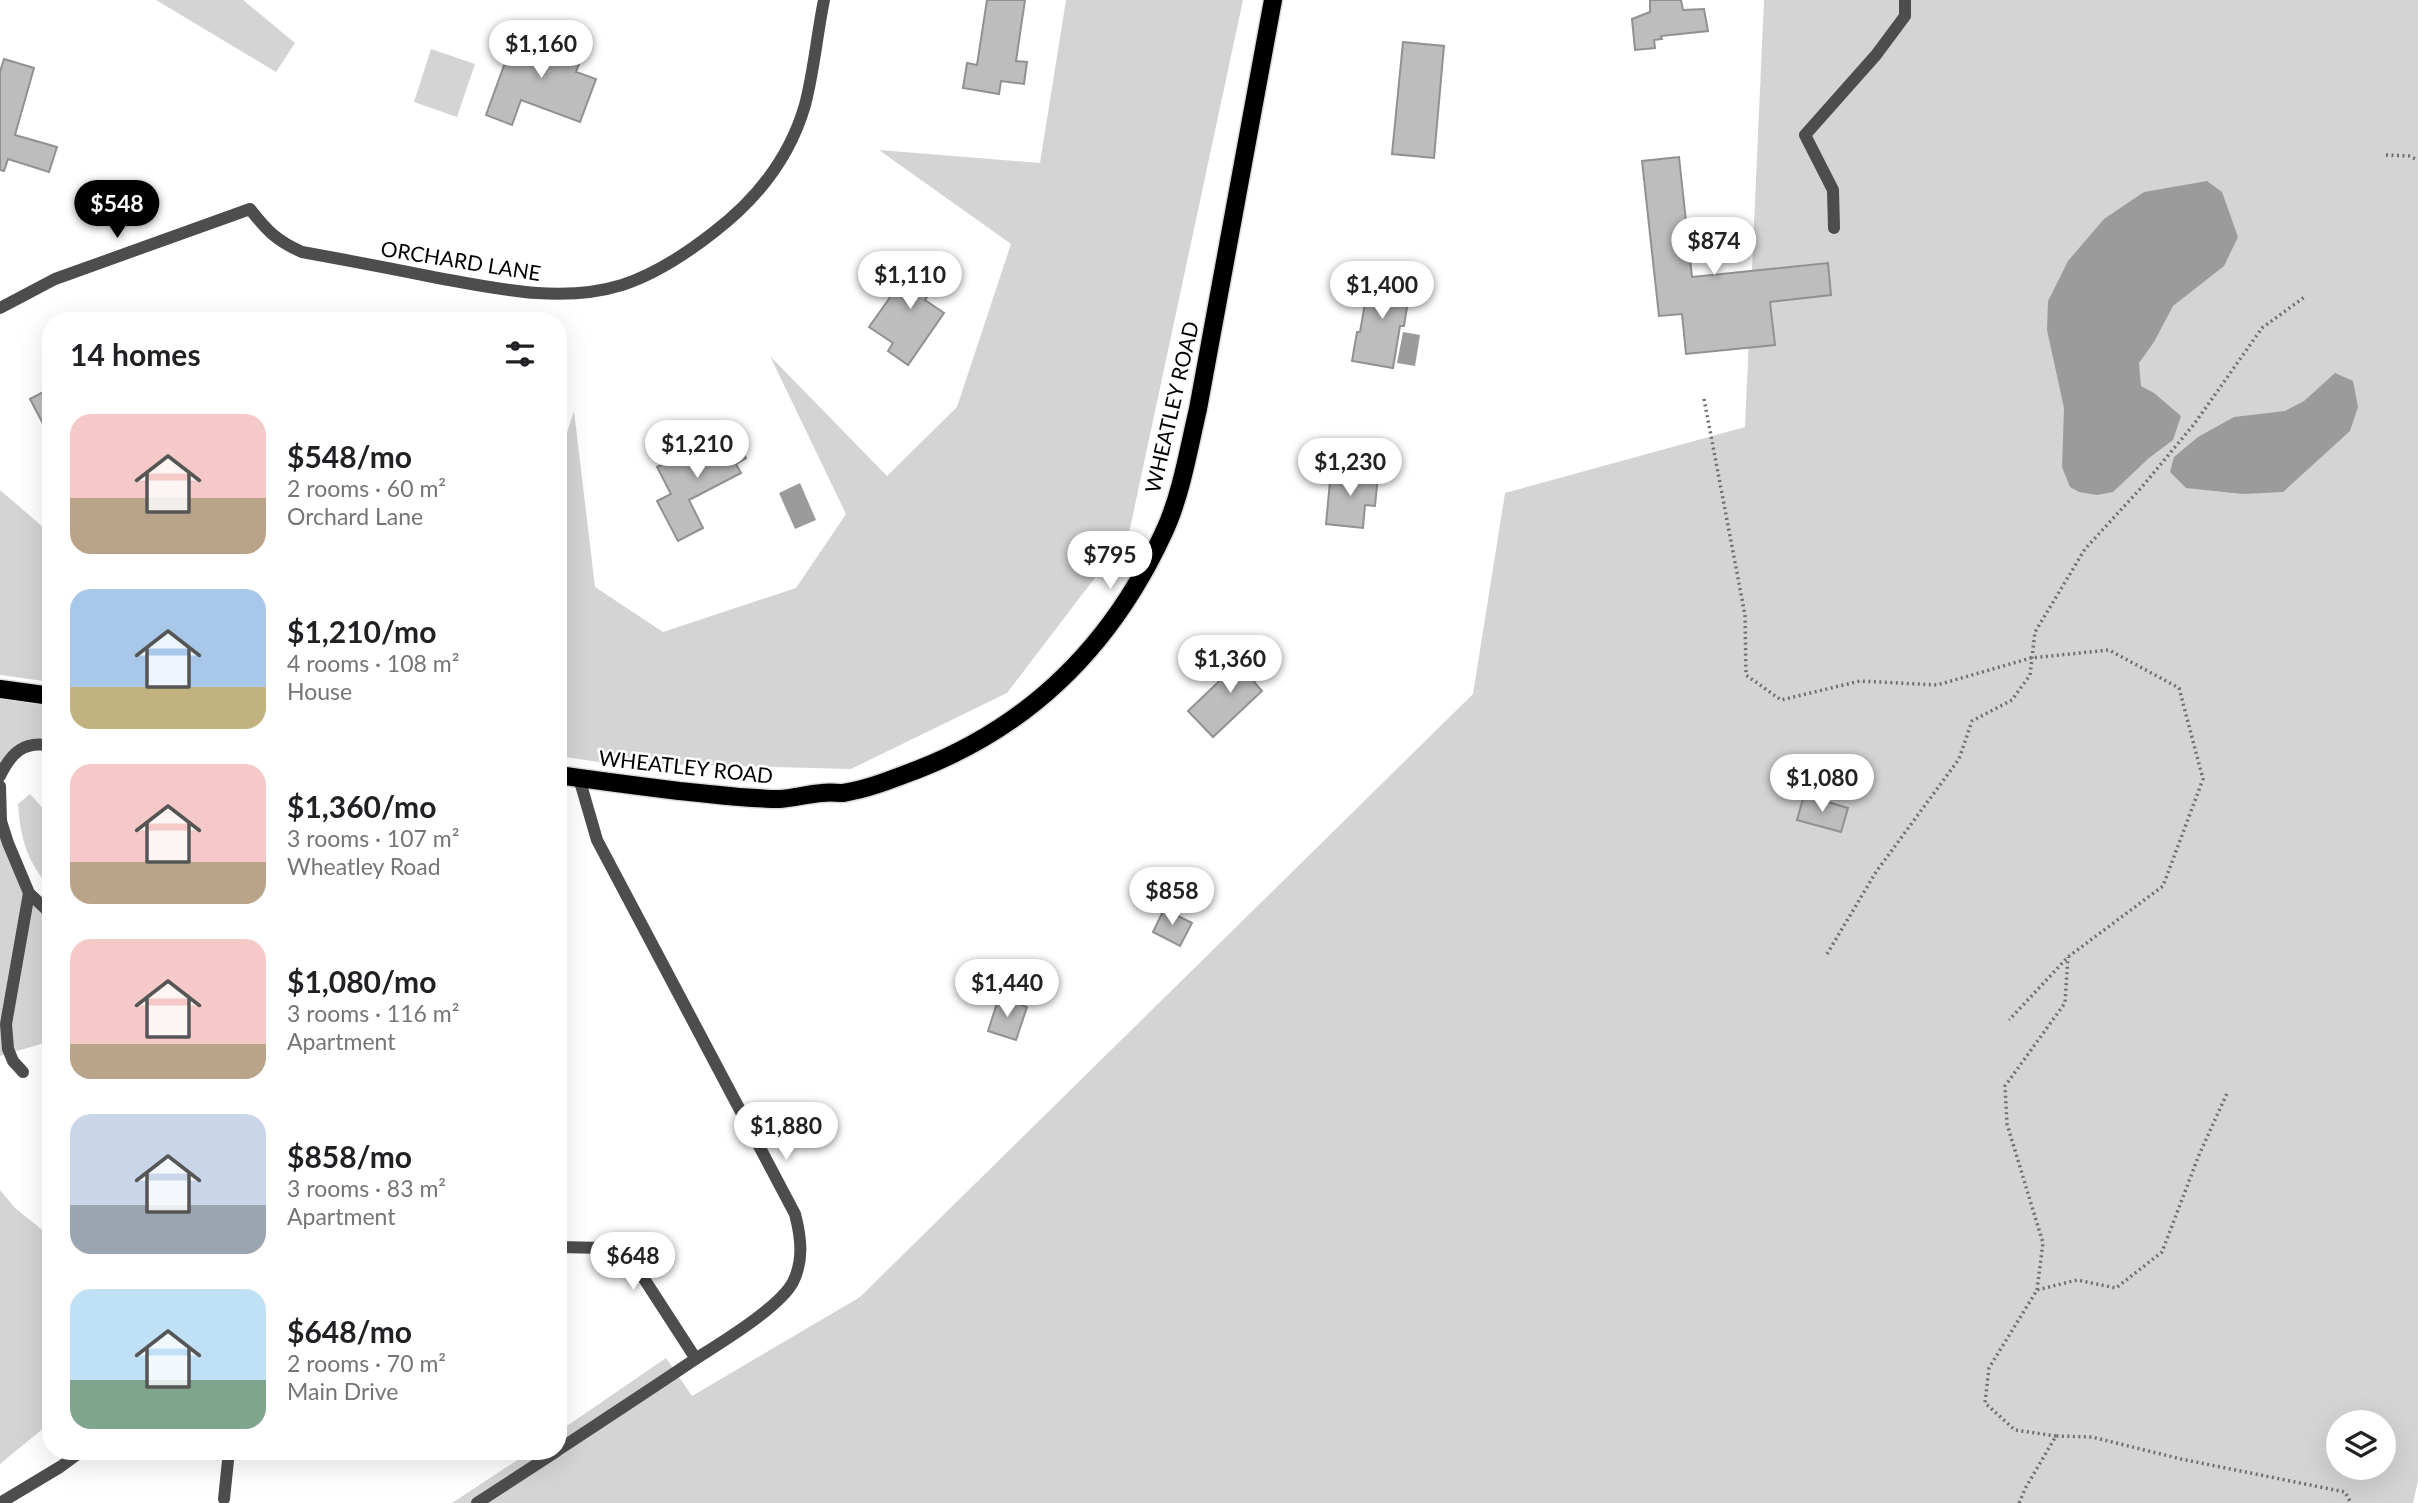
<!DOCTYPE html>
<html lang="en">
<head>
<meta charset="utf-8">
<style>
  body { margin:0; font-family:Lato,sans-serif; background:#f2f2f2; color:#202124; height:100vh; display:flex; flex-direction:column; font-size:26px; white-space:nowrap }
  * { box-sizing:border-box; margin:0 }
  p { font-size:23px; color:#757577 }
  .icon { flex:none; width:38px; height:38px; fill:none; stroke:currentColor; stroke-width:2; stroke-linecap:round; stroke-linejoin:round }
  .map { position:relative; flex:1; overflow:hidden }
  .sheet { position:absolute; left:42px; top:312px; width:525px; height:1148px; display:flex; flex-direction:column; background:#fff; border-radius:28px; box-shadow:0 7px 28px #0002 }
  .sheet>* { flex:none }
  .controls { position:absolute; left:2326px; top:1410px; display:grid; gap:14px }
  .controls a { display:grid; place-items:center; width:70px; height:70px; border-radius:50%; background:#fff; box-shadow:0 7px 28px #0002; font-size:35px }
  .price { position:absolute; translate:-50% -60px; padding:0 16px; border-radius:24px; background:#fff; color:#222; font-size:23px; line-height:46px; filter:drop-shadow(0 2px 4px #0008) }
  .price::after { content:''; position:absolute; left:50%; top:42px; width:21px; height:16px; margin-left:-10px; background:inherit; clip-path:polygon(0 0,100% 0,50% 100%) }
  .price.on { background:#000; color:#fff }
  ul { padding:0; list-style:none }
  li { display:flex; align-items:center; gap:21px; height:175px; padding:0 28px }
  li span { display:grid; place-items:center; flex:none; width:196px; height:140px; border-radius:21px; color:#555 }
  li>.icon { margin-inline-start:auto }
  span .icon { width:84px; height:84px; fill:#fffc; stroke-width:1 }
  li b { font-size:30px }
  h2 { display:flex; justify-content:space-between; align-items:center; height:84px; padding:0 28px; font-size:30px }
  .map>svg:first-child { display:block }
</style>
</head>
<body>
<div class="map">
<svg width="2418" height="1503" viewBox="0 0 2418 1503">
  <rect width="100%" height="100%" fill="#fff"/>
  <!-- green -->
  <path fill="#d4d4d4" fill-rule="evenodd" d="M156,0H243L295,43L276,72Z
    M1066,0H1243L1129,533L1007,693L851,769L606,763L558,756V460L574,411L595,587L663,632L796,588L846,514L770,356L887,476L957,407L1011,244L879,150L1040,163Z
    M1764,0H2418V1481L2413,1503H452L531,1451H558V1432L666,1358L692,1396L860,1297L1473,694L1505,493L1745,427ZM2338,1423H2384V1468H2338Z
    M431,49L475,64L457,117L414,102Z
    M0,490L51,534V682L0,675Z
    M0,689L51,696V746H25L0,776Z
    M0,786L1,821L29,893L51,914V1041L0,1056Z
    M30,794L51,817V890C27,860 21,842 18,804Z
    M0,1190L15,1208L51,1237V1422L0,1464Z"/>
  <!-- water -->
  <path fill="#9b9b9b" d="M2207,181L2222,192L2238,237L2224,266L2173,306L2154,342L2139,363L2141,386L2154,393L2181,416L2173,440L2149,458L2113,492L2097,495L2079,492L2070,487L2062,467L2064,408L2047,330L2048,301L2068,261L2104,219L2144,192Z
    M1403,332L1420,335L1415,366L1397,363Z
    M2335,373L2353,381L2358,407L2350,431L2283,492L2243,494L2186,488L2170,472L2174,457L2198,437L2234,417L2285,411L2304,401Z
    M800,483L816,520L795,529L779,493Z"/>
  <!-- building -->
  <path fill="#bdbdbd" stroke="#919191" stroke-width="2" d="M987,0H1025L1016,61L1027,62L1024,84L1001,81L999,94L963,88L967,63L977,65Z
    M1650,0H1681L1683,10L1704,9L1708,31L1661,36L1662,39L1654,40L1655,48L1635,50L1632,19L1650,12Z
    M517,30L583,54L576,72L596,79L580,122L521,100L512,125L486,115Z
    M1403,42L1444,46L1434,158L1392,154Z
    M4,59L34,68L15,135L57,147L49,172L8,159L4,171L0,170V72Z
    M1679,157L1692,277L1828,263L1831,295L1770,302L1775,345L1686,354L1682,314L1659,316L1642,161Z
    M921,254L945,271L925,300L944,313L908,365L888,351L893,343L869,327Z
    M1370,275L1411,282L1404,326H1400L1393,368L1352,361L1357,332H1360Z
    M51,388V439L30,399Z
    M722,434L725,441L735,436L746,458L736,464L741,473L689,500L703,528L678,541L657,501L671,494L657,467Z
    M1331,471L1378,475L1375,506L1365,505L1363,528L1326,524Z
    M1252,650L1268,668L1254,682L1262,691L1213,737L1188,711Z
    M1804,795L1848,808L1841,832L1797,820Z
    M1164,909L1192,923L1180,946L1153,932Z
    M999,997L1027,1007L1016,1040L988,1031Z"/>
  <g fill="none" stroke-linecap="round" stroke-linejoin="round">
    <!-- major casing -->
    <g stroke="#dbdbdb" stroke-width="21">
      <path id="major" d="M0,689L51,696
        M558,775C599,781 639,786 679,791C713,794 746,799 780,799C794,798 808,794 822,793C829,792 836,793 843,793C869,789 895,778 919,769C1034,724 1113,643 1164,532C1181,496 1189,447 1198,409L1273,0"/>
    </g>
    <!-- path -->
    <path stroke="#6f6f6f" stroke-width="3.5" stroke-dasharray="2 3.5" stroke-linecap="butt" d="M2386,155L2409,156L2418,160
      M1704,399L1745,615L1746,675L1781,700L1860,681L1937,685L2031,658L2109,650L2179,688L2203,779L2163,886L2068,957L2009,1020
      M1827,954L1876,872L1959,759L1972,721L2012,700L2030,675L2035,632L2085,549L2141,488L2195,423L2262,328L2306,296
      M2037,1290L2043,1243L2007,1124L2005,1086L2065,1003L2068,957
      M2056,1436L2015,1430L1985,1403L1989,1368L2037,1290L2077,1280L2116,1288L2162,1252L2199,1155L2228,1091
      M2019,1503L2026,1487L2056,1436L2092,1437L2181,1459L2345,1492L2351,1503"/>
    <!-- minor -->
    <path stroke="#4d4d4d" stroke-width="12" d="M1834,228L1833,190L1805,135L1876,55L1905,16V0
      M0,308L55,279L250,209C267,231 277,241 302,252C346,260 389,268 433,277C494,288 561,304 622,285C656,274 686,254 714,232C757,199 790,157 805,105C814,71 817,34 824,0
      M0,776C11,753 24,740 51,746
      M0,786L1,821L8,843L29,893L51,914
      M23,1072L13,1061L8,1049L6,1024L29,893
      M558,1247L605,1248L626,1258L639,1271L696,1359
      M558,1450C605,1419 651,1389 697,1358C722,1342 780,1307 793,1282C804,1260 801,1237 795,1214L597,840L579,778
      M224,1499L229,1451
      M0,1503L60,1467L82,1451
      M477,1503L557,1451"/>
    <!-- major -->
    <use href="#major" stroke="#000" stroke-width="18"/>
  </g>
  <g text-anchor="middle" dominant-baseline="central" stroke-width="5" stroke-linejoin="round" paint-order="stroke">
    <!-- street labels -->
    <g font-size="21" fill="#000" stroke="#fff">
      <text transform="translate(461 260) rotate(9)">ORCHARD LANE</text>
      <text transform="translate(1171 407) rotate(-77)">WHEATLEY ROAD</text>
      <text transform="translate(686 766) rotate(6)">WHEATLEY ROAD</text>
    </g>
  </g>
</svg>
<div class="controls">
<a><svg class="icon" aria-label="layers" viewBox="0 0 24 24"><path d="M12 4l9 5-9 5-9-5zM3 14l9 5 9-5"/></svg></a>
</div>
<b class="price" style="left:541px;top:80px">$1,160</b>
<b class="price on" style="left:117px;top:240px">$548</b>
<b class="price" style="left:1714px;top:277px">$874</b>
<b class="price" style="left:910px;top:311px">$1,110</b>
<b class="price" style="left:1382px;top:321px">$1,400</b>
<b class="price" style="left:697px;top:480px">$1,210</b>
<b class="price" style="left:1350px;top:498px">$1,230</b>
<b class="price" style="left:1110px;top:591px">$795</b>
<b class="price" style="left:1230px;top:695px">$1,360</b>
<b class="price" style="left:1822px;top:814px">$1,080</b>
<b class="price" style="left:1172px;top:927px">$858</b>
<b class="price" style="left:1007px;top:1019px">$1,440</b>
<b class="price" style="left:786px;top:1162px">$1,880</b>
<b class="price" style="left:633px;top:1292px">$648</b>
<section class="sheet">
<h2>14 homes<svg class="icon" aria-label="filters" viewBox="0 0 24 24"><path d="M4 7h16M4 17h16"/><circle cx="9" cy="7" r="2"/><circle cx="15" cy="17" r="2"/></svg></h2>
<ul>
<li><span style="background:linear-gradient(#f6c9c9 60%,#b9a48a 0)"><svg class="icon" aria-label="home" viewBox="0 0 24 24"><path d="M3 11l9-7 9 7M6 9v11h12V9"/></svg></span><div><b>$548/mo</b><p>2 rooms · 60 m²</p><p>Orchard Lane</p></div></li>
<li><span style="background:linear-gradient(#a9c7e8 70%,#c2b280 0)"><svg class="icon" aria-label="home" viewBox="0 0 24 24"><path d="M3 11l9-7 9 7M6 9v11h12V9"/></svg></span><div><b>$1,210/mo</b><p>4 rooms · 108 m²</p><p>House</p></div></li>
<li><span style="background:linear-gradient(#f6c9c9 70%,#b9a48a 0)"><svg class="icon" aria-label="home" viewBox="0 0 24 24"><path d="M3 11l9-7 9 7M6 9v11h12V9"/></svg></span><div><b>$1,360/mo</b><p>3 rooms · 107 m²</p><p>Wheatley Road</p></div></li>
<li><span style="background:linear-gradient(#f6c9c9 75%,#b9a48a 0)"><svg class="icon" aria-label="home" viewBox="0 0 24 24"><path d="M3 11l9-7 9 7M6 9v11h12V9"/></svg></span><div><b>$1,080/mo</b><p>3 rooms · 116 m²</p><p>Apartment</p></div></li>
<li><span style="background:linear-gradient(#c9d6e8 65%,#9aa5b1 0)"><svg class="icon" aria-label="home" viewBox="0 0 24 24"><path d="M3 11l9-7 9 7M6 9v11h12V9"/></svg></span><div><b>$858/mo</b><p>3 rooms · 83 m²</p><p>Apartment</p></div></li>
<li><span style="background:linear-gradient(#bfe0f5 65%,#7fa58c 0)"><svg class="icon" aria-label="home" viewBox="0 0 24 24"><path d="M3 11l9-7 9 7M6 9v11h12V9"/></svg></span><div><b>$648/mo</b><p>2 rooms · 70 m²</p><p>Main Drive</p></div></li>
</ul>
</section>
</div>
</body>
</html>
